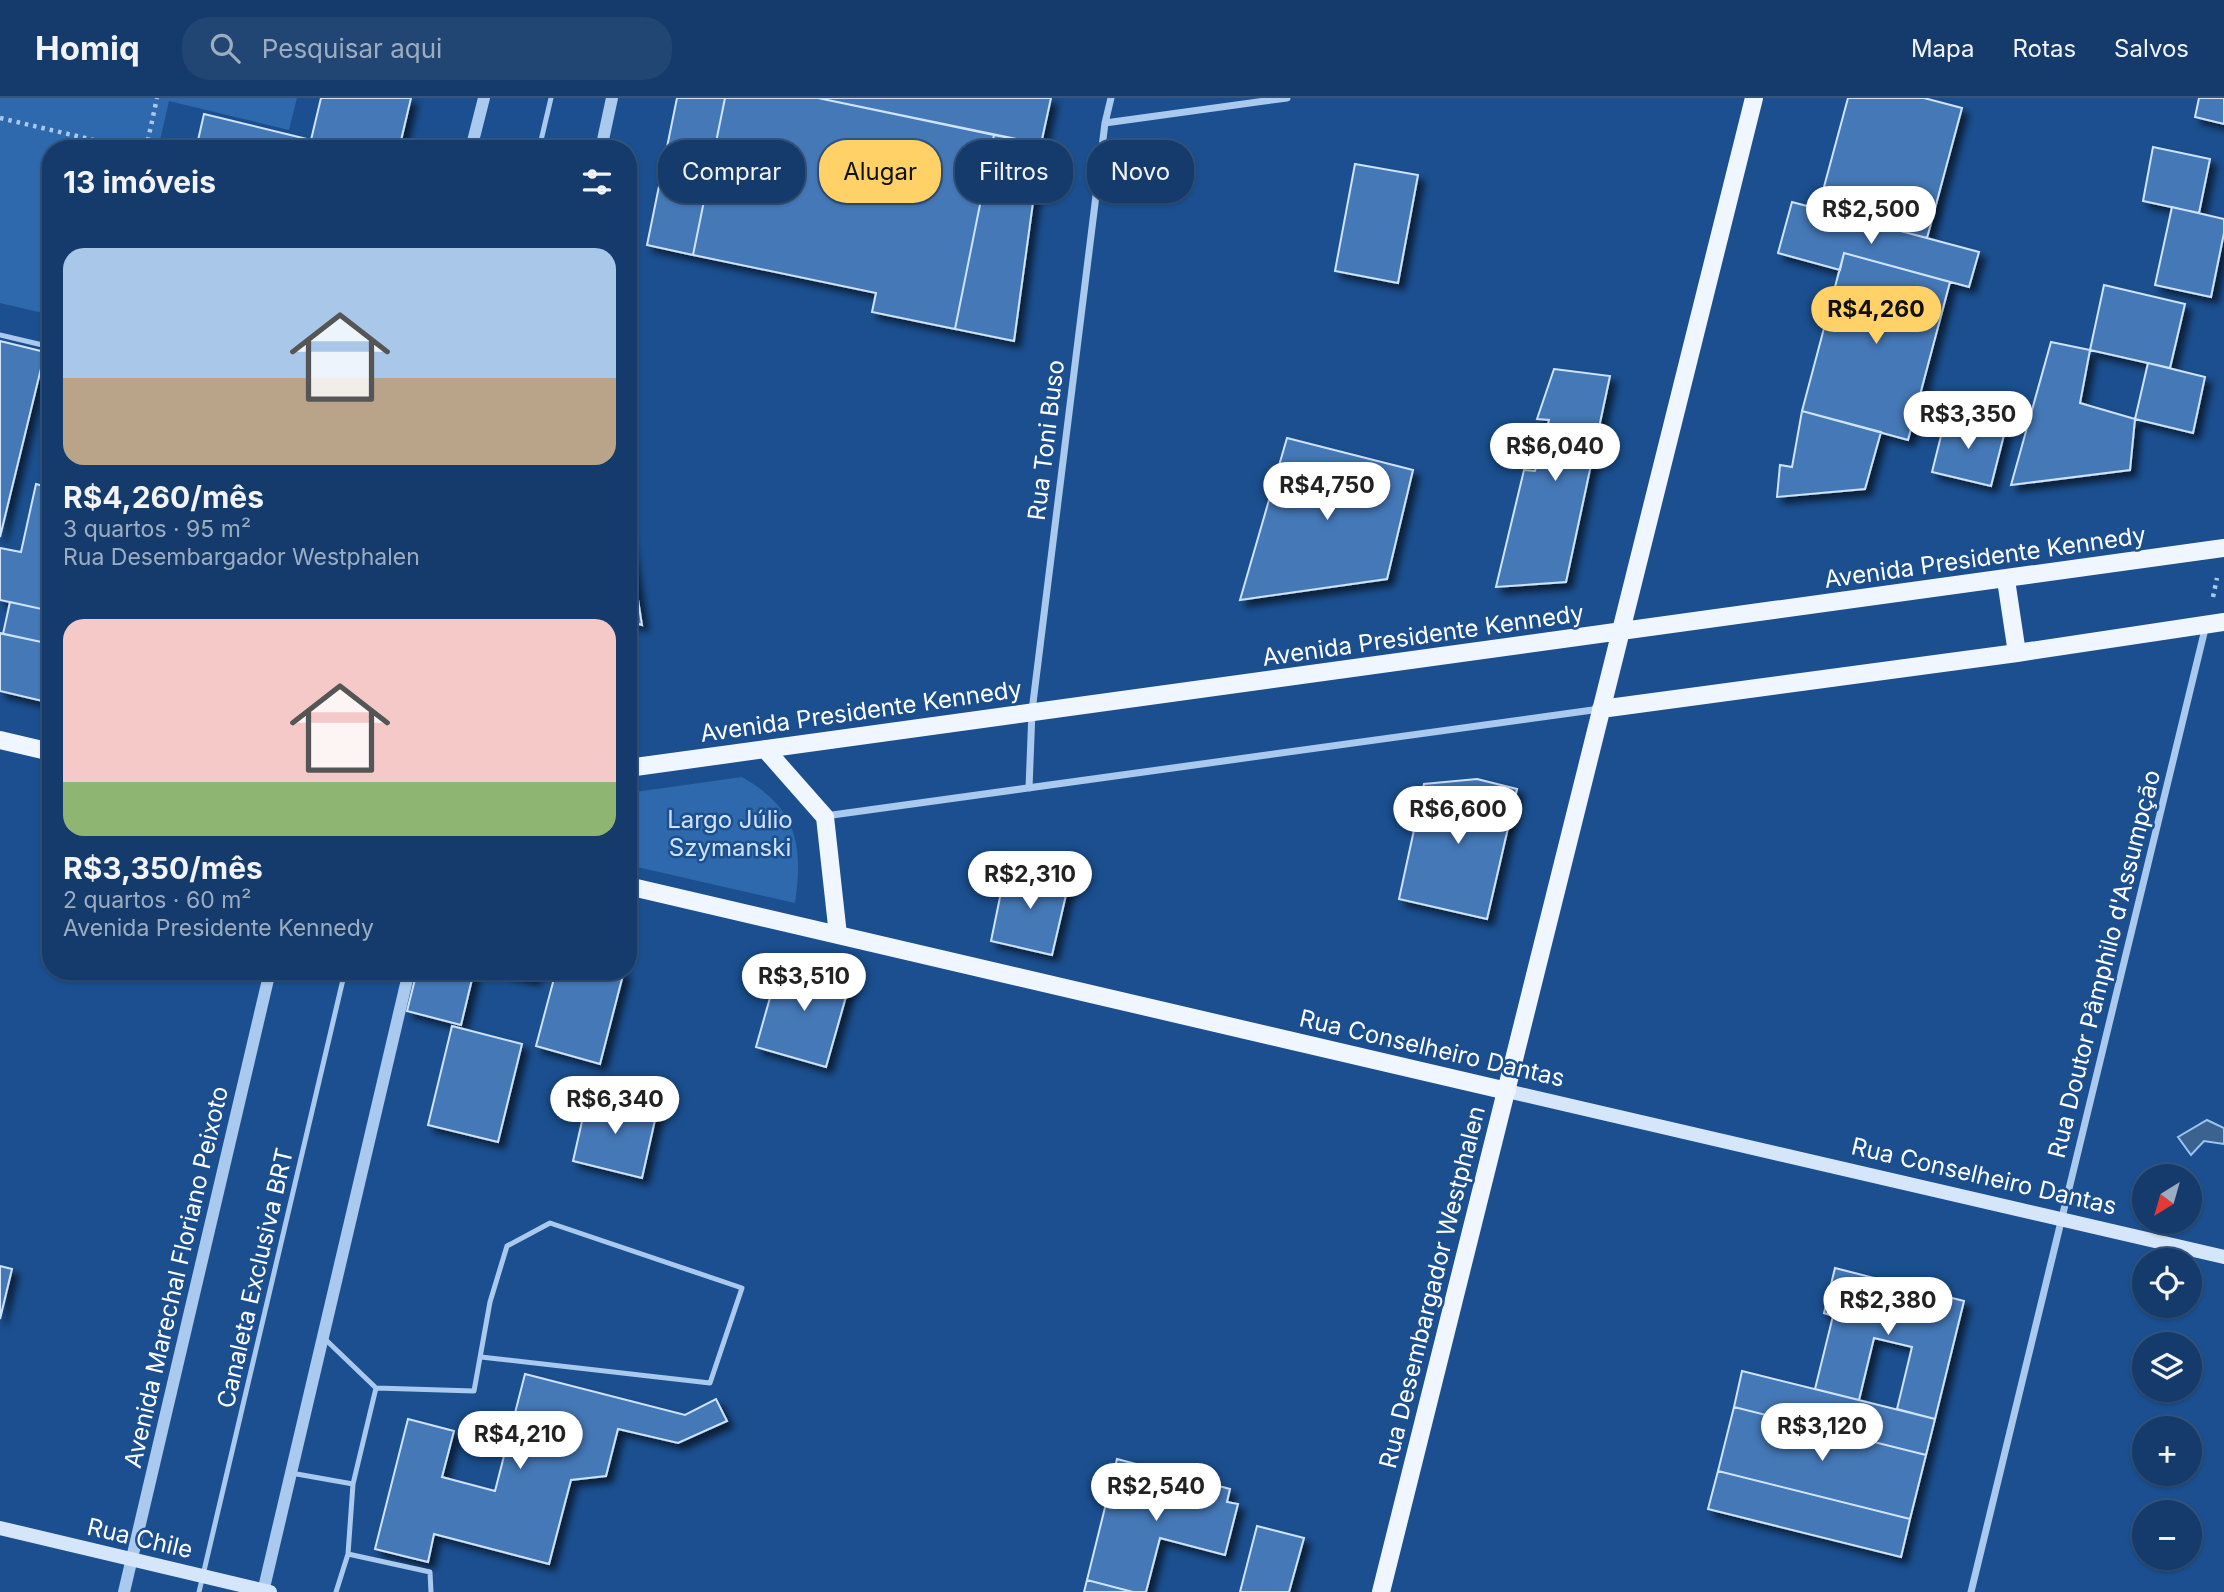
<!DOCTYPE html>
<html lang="pt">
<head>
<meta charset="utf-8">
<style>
  body { margin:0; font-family:Inter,sans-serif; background:#214673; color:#f1f3f6; height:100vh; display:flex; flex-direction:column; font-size:26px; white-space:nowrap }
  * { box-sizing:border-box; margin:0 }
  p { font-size:23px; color:#9dadc1 }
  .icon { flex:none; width:38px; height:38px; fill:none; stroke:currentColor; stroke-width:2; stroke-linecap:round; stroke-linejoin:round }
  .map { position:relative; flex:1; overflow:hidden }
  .side { position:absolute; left:42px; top:42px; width:595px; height:840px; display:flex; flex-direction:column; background:#143b6b; border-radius:28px; box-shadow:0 2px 5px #0004,0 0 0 2px #33557e }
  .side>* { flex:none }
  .top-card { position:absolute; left:658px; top:42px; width:665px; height:63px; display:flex; gap:14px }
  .needle { width:46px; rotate:217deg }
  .buttons { position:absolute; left:2132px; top:1066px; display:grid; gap:14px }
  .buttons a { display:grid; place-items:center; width:70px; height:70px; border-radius:50%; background:#143b6b; box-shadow:0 2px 5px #0004,0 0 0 2px #33557e; font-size:35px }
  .price { position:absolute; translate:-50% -60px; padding:0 16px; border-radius:24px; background:#fff; color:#222; font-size:23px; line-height:46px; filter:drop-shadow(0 2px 4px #0008) }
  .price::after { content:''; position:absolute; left:50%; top:42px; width:21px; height:16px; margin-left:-10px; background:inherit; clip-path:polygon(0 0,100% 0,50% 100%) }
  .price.on { background:#ffd166; color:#111 }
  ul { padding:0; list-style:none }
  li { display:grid; align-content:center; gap:14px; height:371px; padding:0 21px }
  li span { display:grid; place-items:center; height:217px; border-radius:21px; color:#555 }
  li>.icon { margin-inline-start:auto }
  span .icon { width:126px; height:126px; fill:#fffc; stroke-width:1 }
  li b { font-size:30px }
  h2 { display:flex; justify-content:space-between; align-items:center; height:84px; padding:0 21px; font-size:30px }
  .tag { padding:0 24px; border-radius:28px; background:#143b6b; box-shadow:0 2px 5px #0004,0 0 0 2px #33557e; font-size:24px; line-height:63px }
  .tag.on { background:#ffd166; color:#111 }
  header { display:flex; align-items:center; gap:42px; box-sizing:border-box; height:98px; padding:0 35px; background:#143b6b; border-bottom:2px solid #33557e }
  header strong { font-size:33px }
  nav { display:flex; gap:38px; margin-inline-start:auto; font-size:24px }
  .search { width:490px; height:63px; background:#214673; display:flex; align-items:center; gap:18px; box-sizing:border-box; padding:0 24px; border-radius:28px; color:#9dadc1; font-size:26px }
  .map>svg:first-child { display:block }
</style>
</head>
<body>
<header>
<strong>Homiq</strong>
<div class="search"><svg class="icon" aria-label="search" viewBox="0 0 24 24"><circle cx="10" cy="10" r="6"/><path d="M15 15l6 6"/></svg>Pesquisar aqui</div>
<nav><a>Mapa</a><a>Rotas</a><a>Salvos</a></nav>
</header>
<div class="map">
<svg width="2224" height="1494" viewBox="0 0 2224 1494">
  <defs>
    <filter id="shadow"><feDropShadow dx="6" dy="6" stdDeviation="3.5" flood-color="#0009"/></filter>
  </defs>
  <rect width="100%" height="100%" fill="#1b4f8f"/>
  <!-- green -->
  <path fill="#2e69ad" d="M0,0H297L289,32L169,3L158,51H51V217L0,205Z
    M742,679C796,710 804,746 795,805L628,767V695Z"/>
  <!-- water -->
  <path fill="#3c6290" stroke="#9cc4f0" stroke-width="2" d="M2207,1022L2224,1030V1046L2204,1043L2191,1057L2178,1039Z"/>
  <!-- building -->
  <path fill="#4478b7" stroke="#cfe3fa" stroke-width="2" filter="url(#shadow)" d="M321,0H411L399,51H196L204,16L311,42Z
    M677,0H725L693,157L647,147Z
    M725,0H818L994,37L955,231L872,214L876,195L693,157Z
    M818,0H1051L1041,46Z
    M1848,0H1924L1962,10L1927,140L1818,111Z
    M2199,0H2224V26L2195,19Z
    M994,37L1041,46L1014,243L955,231Z
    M2153,49L2210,61L2199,115L2143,103Z
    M1355,66L1418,77L1398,185L1335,173Z
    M1792,104L1979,154L1969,189L1844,155L1840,172L1778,155Z
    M2172,109L2224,121V135L2211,199L2155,187Z
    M1844,155L1950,184L1908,342L1802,313Z
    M2104,187L2185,206L2170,270L2090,252Z
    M0,243L45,254L0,439Z
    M2051,244L2090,252L2080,305L2135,321L2130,372L2011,387Z
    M2148,265L2205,279L2193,335L2135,321Z
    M1554,271L1610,278L1566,484L1496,489L1524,372L1535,373L1549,322L1537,321Z
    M1802,313L1881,334L1865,391L1777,399L1780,367L1792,369Z
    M1946,318L2005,333L1991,388L1932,374Z
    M1287,340L1413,372L1387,481L1240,502Z
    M36,386L51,390V513L0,502V450L21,454Z
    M628,438L642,527L628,523Z
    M10,504L51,513V546L3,536Z
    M0,535L51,546V605L0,593Z
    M1477,681L1517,691L1487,821L1399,801L1424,686Z
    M1006,770L1069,784L1052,857L991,843Z
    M781,861L851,881L826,969L756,949Z
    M417,873H474L461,927L407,913Z
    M502,873H535L533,881Z
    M556,873H624L600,966L536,948Z
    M452,928L522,946L498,1044L428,1027Z
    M588,997L657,1013L642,1080L573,1063Z
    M0,1168L12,1171L0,1221Z
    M1835,1170L1964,1203L1935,1321L1897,1311L1912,1249L1874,1240L1859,1302L1815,1291L1833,1218L1824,1215Z
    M1742,1273L1935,1321L1926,1357L1734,1309Z
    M525,1276L685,1317L716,1301L727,1323L678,1345L618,1331L606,1378L571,1382L549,1466L434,1436L428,1464L375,1451L408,1321L454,1333L442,1379L495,1393Z
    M1734,1309L1926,1357L1910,1421L1718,1373Z
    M1117,1361L1230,1391L1227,1404L1238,1406L1225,1457L1160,1440L1146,1494H1133L1087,1482Z
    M1718,1373L1910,1421L1901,1459L1708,1411Z
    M1257,1428L1304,1440L1289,1494H1240Z
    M1087,1482L1133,1494H1084Z"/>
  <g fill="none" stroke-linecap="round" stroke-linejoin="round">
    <!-- path -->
    <path stroke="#a9c9ee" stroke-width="4.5" stroke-dasharray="3.5 5" stroke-linecap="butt" d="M0,20L132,51
      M146,51L157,0
      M2213,499L2217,480"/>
    <!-- service -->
    <path stroke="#a9c9ee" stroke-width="5" d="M539,51L551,0
      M0,237L51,249
      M325,1241L376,1290L474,1293L490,1204L507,1148L550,1125L742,1190L710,1285L481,1259
      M291,1375L353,1386
      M348,1456L430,1474L431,1494
      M199,1494L345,873
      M336,1494L348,1456L353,1386L376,1290"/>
    <!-- minor -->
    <path stroke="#a9c9ee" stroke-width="7" d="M1105,25L1287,0
      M1029,690L1032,613L1105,25L1111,0
      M825,718L1600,611
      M1971,1494L2206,527"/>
    <!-- tertiary -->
    <path stroke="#a9c9ee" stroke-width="12" d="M471,51L484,0
      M601,51L612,0
      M124,1494L270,873
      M263,1494L409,873"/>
    <!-- secondary -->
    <path stroke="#d6e6fa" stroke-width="14" d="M1507,993L2224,1159
      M0,1430L270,1494"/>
    <!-- primary -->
    <path stroke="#f0f6ff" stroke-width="18" d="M2006,482L2017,555
      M1601,611L2017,555L2224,524
      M0,642L51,654
      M765,651L825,719L838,837
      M628,670L2224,450
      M628,788L1507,993
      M1381,1494L1754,0"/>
  </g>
  <g text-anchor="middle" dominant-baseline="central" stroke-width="5" stroke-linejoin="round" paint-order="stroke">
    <!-- street labels -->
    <g font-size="24" fill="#fff" stroke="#1b4f8f">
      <text transform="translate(1046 342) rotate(-83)">Rua Toni Buso</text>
      <text transform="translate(1985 459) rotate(-8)">Avenida Presidente Kennedy</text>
      <text transform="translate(1423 537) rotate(-8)">Avenida Presidente Kennedy</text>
      <text transform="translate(861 613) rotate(-8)">Avenida Presidente Kennedy</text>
      <text transform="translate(2104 866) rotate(-76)">Rua Doutor Pâmphilo d'Assumpção</text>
      <text transform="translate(1432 950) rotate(13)">Rua Conselheiro Dantas</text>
      <text transform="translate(1984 1078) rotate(13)">Rua Conselheiro Dantas</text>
      <text transform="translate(176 1179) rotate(-77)">Avenida Marechal Floriano Peixoto</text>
      <text transform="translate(255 1180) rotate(-77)">Canaleta Exclusiva BRT</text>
      <text transform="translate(1432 1189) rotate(-76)">Rua Desembargador Westphalen</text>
      <text transform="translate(140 1440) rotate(13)">Rua Chile</text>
    </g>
    <!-- park labels -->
    <g font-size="24" fill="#cfe3fa" stroke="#1b4f8f">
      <text x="730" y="721">Largo Júlio<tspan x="730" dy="28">Szymanski</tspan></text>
    </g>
  </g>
</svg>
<div class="buttons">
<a><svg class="needle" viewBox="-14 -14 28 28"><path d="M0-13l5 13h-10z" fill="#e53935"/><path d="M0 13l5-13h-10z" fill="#9dadc1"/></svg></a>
<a><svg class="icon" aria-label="locate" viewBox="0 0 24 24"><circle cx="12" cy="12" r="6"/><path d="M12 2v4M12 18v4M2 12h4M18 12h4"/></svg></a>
<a><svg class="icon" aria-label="layers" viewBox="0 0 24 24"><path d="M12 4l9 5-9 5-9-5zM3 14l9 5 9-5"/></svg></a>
<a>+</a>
<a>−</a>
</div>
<b class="price" style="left:1871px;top:148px">R$2,500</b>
<b class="price on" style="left:1876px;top:248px">R$4,260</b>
<b class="price" style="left:1968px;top:353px">R$3,350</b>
<b class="price" style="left:1555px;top:385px">R$6,040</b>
<b class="price" style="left:1327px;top:424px">R$4,750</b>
<b class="price" style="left:1458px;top:748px">R$6,600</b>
<b class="price" style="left:1030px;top:813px">R$2,310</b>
<b class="price" style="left:804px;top:915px">R$3,510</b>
<b class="price" style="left:615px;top:1038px">R$6,340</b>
<b class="price" style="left:1888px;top:1239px">R$2,380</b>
<b class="price" style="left:1822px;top:1365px">R$3,120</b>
<b class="price" style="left:520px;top:1373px">R$4,210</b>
<b class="price" style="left:1156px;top:1425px">R$2,540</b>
<div class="top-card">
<a class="tag">Comprar</a>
<a class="tag on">Alugar</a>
<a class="tag">Filtros</a>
<a class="tag">Novo</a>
</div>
<section class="side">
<h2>13 imóveis<svg class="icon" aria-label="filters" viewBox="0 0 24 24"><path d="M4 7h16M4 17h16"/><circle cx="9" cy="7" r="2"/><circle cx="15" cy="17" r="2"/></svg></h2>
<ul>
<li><span style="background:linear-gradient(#a9c7e8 60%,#b9a48a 0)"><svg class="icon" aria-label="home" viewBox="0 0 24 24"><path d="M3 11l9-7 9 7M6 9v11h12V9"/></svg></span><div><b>R$4,260/mês</b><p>3 quartos · 95 m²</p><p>Rua Desembargador Westphalen</p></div></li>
<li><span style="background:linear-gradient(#f6c9c9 75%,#8fb573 0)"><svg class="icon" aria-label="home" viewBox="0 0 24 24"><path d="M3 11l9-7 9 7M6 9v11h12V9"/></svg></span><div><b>R$3,350/mês</b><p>2 quartos · 60 m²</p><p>Avenida Presidente Kennedy</p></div></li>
</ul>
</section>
</div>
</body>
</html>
